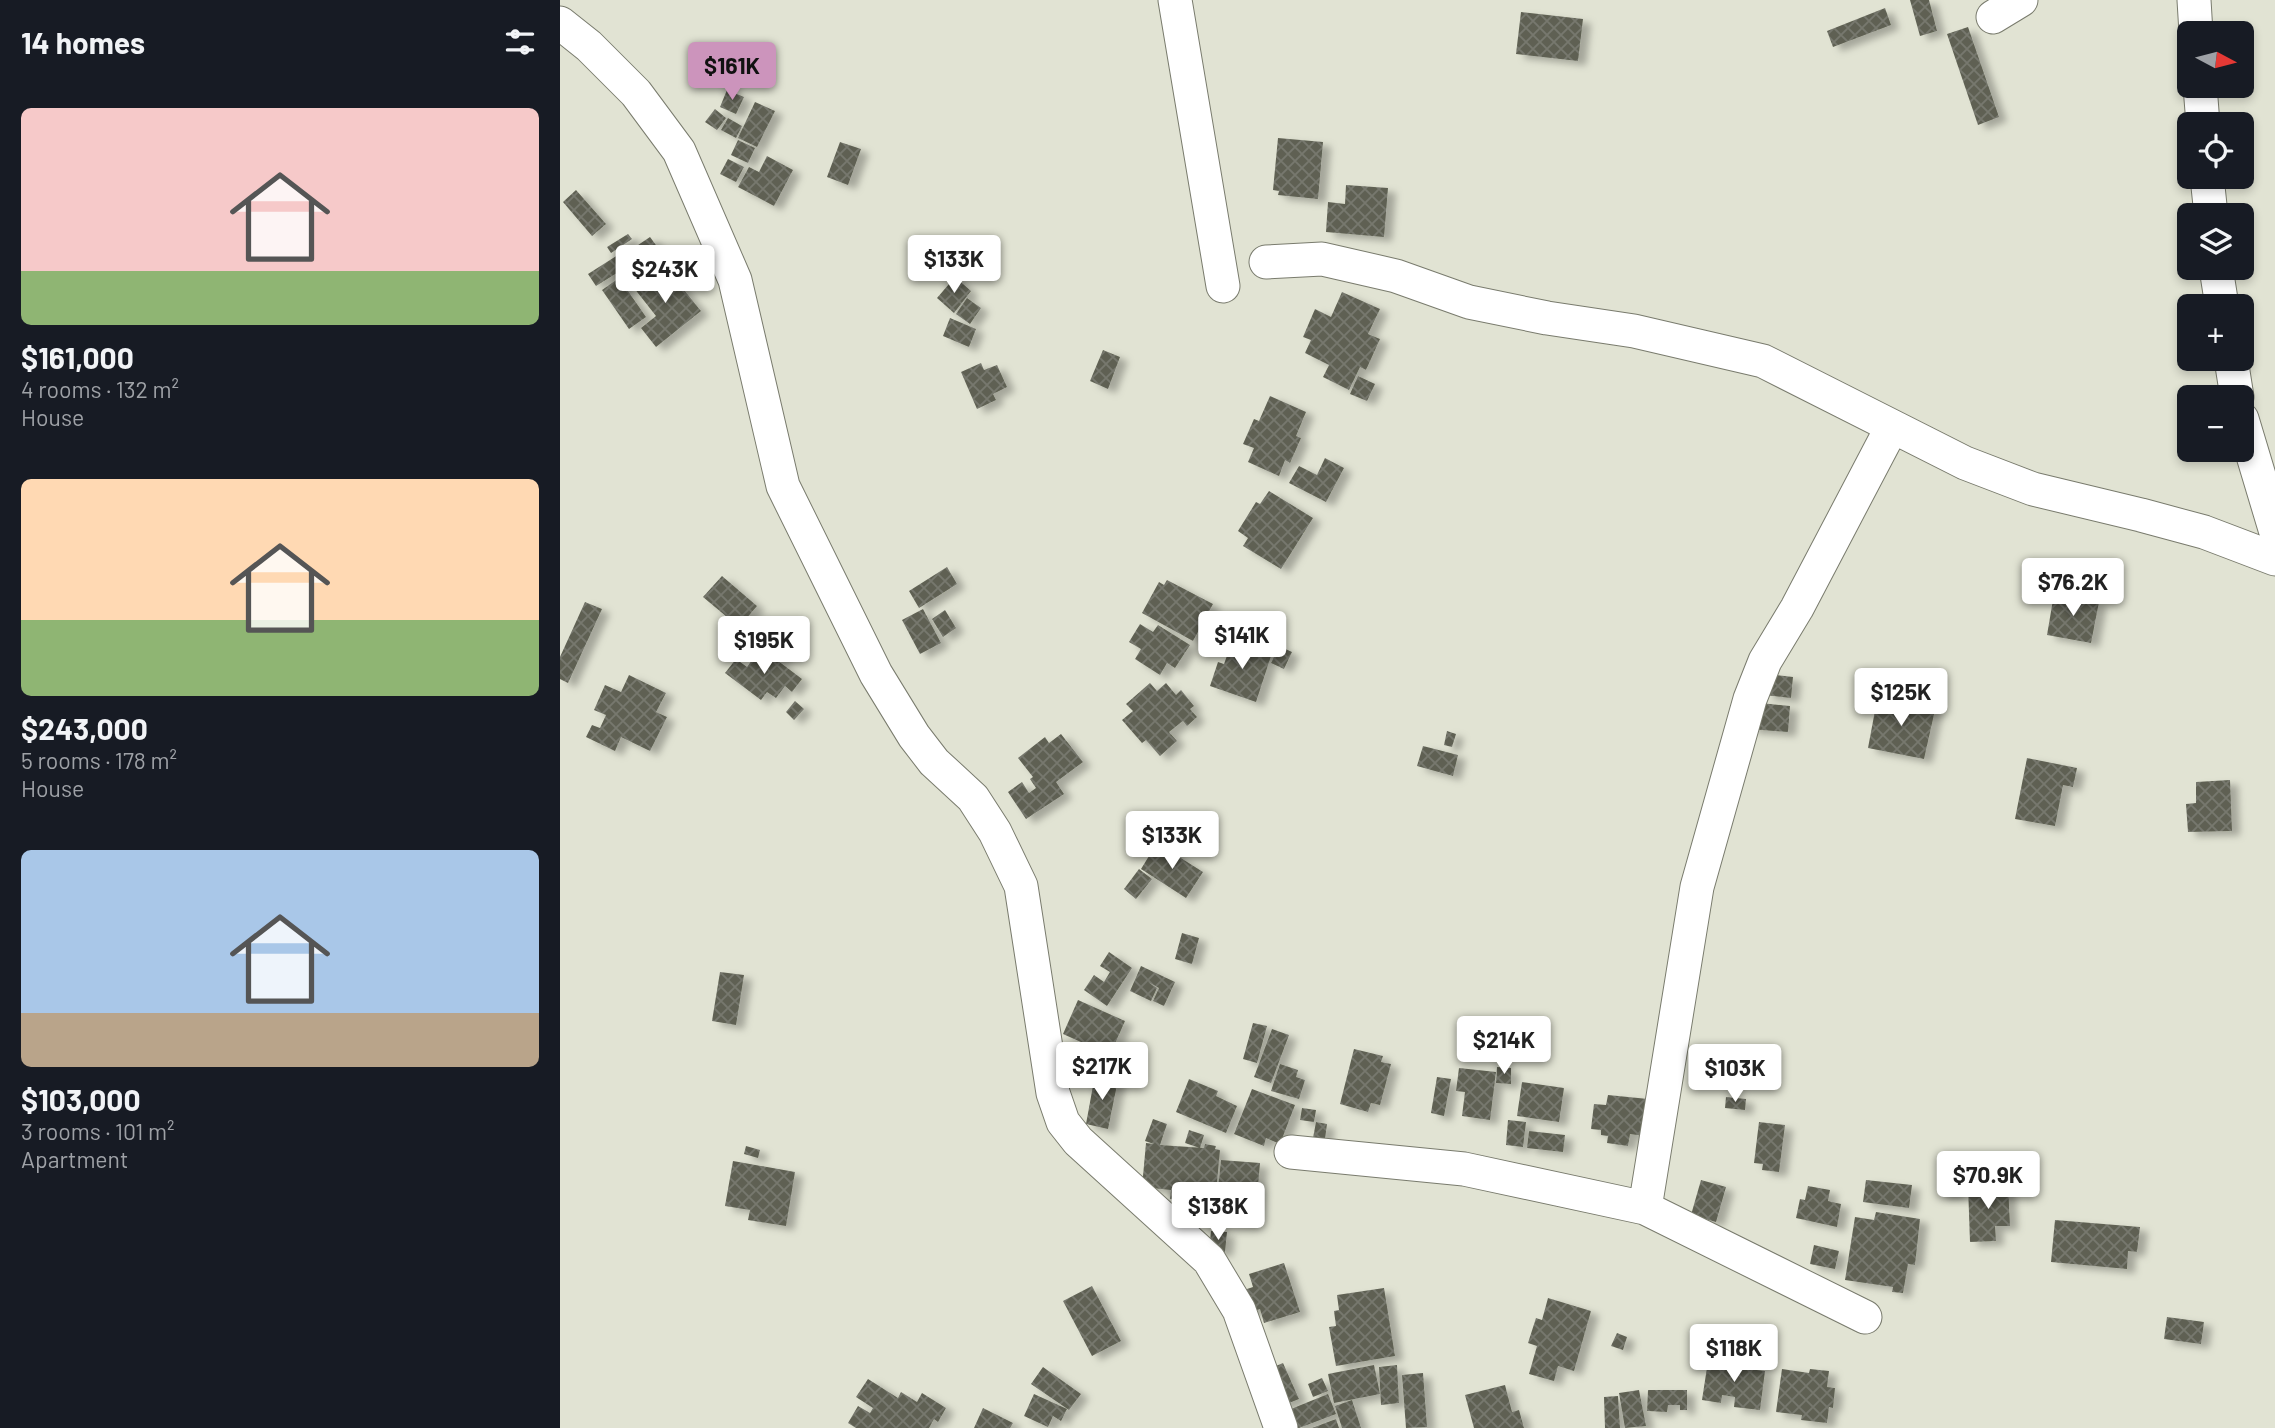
<!DOCTYPE html>
<html lang="en">
<head>
<meta charset="utf-8">
<style>
  body { margin:0; font-family:Barlow,sans-serif; background:#20242c; color:#f1f3f6; height:100vh; display:flex; flex-direction:column; font-size:26px; white-space:nowrap }
  * { box-sizing:border-box; margin:0 }
  p { font-size:23px; color:#9ea1a6 }
  .icon { flex:none; width:38px; height:38px; fill:none; stroke:currentColor; stroke-width:2; stroke-linecap:round; stroke-linejoin:round }
  .map { position:relative; flex:1; overflow:hidden }
  .sheet { display:flex; flex-direction:column; background:#171b24; width:560px }
  .sheet>* { flex:none }
  .needle { width:46px; rotate:97deg }
  .fabs { position:absolute; left:1617px; top:21px; display:grid; gap:14px }
  .fabs a { display:grid; place-items:center; width:77px; height:77px; border-radius:10px; background:#171b24; box-shadow:0 4px 10px #0003; font-size:35px }
  .price { position:absolute; translate:-50% -60px; padding:0 16px; border-radius:7px; background:#fff; color:#222; font-size:23px; line-height:46px; filter:drop-shadow(0 2px 4px #0008) }
  .price::after { content:''; position:absolute; left:50%; top:42px; width:21px; height:16px; margin-left:-10px; background:inherit; clip-path:polygon(0 0,100% 0,50% 100%) }
  .price.current { background:#cc94bc; color:#111 }
  ul { padding:0; list-style:none }
  li { display:grid; align-content:center; gap:14px; height:371px; padding:0 21px }
  li span { display:grid; place-items:center; height:217px; border-radius:10px; color:#555 }
  li>.icon { margin-inline-start:auto }
  span .icon { width:126px; height:126px; fill:#fffc; stroke-width:1 }
  li b { font-size:30px }
  h2 { display:flex; justify-content:space-between; align-items:center; height:84px; padding:0 21px; font-size:30px }
  main { display:flex; flex:1; min-height:0 }
  .map>svg:first-child { display:block }
</style>
</head>
<body>
<main>
<section class="sheet">
<h2>14 homes<svg class="icon" aria-label="filters" viewBox="0 0 24 24"><path d="M4 7h16M4 17h16"/><circle cx="9" cy="7" r="2"/><circle cx="15" cy="17" r="2"/></svg></h2>
<ul>
<li><span style="background:linear-gradient(#f6c9c9 75%,#8fb573 0)"><svg class="icon" aria-label="home" viewBox="0 0 24 24"><path d="M3 11l9-7 9 7M6 9v11h12V9"/></svg></span><div><b>$161,000</b><p>4 rooms · 132 m²</p><p>House</p></div></li>
<li><span style="background:linear-gradient(#ffd9b3 65%,#8fb573 0)"><svg class="icon" aria-label="home" viewBox="0 0 24 24"><path d="M3 11l9-7 9 7M6 9v11h12V9"/></svg></span><div><b>$243,000</b><p>5 rooms · 178 m²</p><p>House</p></div></li>
<li><span style="background:linear-gradient(#a9c7e8 75%,#b9a48a 0)"><svg class="icon" aria-label="home" viewBox="0 0 24 24"><path d="M3 11l9-7 9 7M6 9v11h12V9"/></svg></span><div><b>$103,000</b><p>3 rooms · 101 m²</p><p>Apartment</p></div></li>
</ul>
</section>
<div class="map">
<svg width="1715" height="1428" viewBox="0 0 1715 1428">
  <defs>
    <pattern id="building-cross-hatch" width="8" height="8" patternUnits="userSpaceOnUse" patternTransform="scale(1.75)"><rect width="8" height="8" fill="#5f6153"/><path d="M0 0l8 8M0 8l8-8" fill="none" stroke="#77786e"/></pattern>
    <filter id="shadow"><feDropShadow dx="8" dy="4.5" stdDeviation="3.5" flood-color="#0004"/></filter>
  </defs>
  <rect width="100%" height="100%" fill="#e1e3d3"/>
  <!-- building -->
  <path fill="url(#building-cross-hatch)" filter="url(#shadow)" d="M1350,0H1369L1377,31L1360,36Z
    M1325,8L1331,25L1273,47L1267,31Z
    M961,12L1023,19L1018,61L956,54Z
    M1408,27L1439,117L1418,125L1387,34Z
    M167,90L184,97L176,114L160,107Z
    M195,102L215,111L197,147L178,138Z
    M155,109L166,118L157,130L145,122Z
    M168,118L182,126L176,138L161,130Z
    M718,138L763,142L758,199L718,195L719,191L713,190Z
    M178,140L195,148L188,163L171,155Z
    M280,142L301,149L288,185L267,177Z
    M207,156L233,170L214,206L178,187L189,167L199,172Z
    M168,159L184,167L176,182L160,174Z
    M786,185L828,188L824,237L766,232L768,202L785,204Z
    M16,190L46,224L32,236L3,202Z
    M68,234L72,239L51,253L47,247Z
    M90,237L104,256L89,267L75,247Z
    M72,246L81,258L36,286L28,274Z
    M103,264L141,311L96,347L81,328L96,316L74,288Z
    M395,277L411,291L394,313L377,298Z
    M59,278L86,317L69,329L42,290Z
    M782,292L820,309L808,334L820,339L806,370L800,367L789,390L763,377L769,365L745,353L751,340L743,337L755,309L771,317Z
    M407,298L421,308L410,324L396,314Z
    M390,318L416,329L409,347L383,336Z
    M543,350L560,357L548,389L530,381Z
    M421,363L424,370L437,365L447,387L433,394L436,400L417,409L401,372Z
    M798,376L815,384L807,401L790,394Z
    M710,396L746,412L736,436L741,438L730,463L725,460L719,476L688,462L694,448L683,444L694,419L699,421Z
    M765,458L784,468L766,502L729,483L739,466L757,475Z
    M709,491L753,518L721,569L683,546L688,538L678,531L696,502L700,504Z
    M387,567L397,584L359,608L349,591Z
    M162,576L197,606L179,627L143,597Z
    M607,580L653,604L633,641L582,613L599,582L604,585Z
    M1494,594L1539,602L1531,643L1487,635Z
    M25,602L42,609L8,683L0,679V657Z
    M363,609L381,643L360,654L342,620Z
    M385,610L396,628L383,637L372,619Z
    M580,624L593,632L598,625L630,645L615,668L607,663L600,675L575,659L581,649L569,642Z
    M221,631L234,640L221,660L208,651Z
    M673,639L712,653L696,702L650,686L658,662L664,664Z
    M719,646L732,652L724,669L711,663Z
    M201,648L242,679L232,692L225,686L216,698L207,692L201,700L165,673L176,659L187,667Z
    M1207,674L1233,677L1231,698L1205,695Z
    M69,675L106,693L96,712L107,717L90,751L61,737L55,751L26,737L32,725L40,728L46,715L34,710L45,685L61,692Z
    M590,683L597,691L606,683L616,695L621,690L634,706L630,709L637,717L627,726L623,721L609,732L617,741L600,756L586,740L582,743L562,720L573,711L566,704Z
    M1335,699L1375,710L1364,759L1308,748L1317,700L1334,703Z
    M235,701L244,709L234,720L226,712Z
    M1191,702L1230,706L1228,732L1189,729Z
    M887,731L896,734L892,747L884,745Z
    M501,734L523,762L496,782L504,794L466,819L448,792L462,782L469,793L476,788L470,779L473,777L458,758L485,737L489,743Z
    M863,746L898,755L893,776L857,766Z
    M1467,758L1517,768L1513,787L1503,785L1495,826L1455,819Z
    M1670,780L1672,831L1628,832L1626,804L1636,803V782Z
    M597,843L643,872L626,898L581,869Z
    M579,869L592,879L576,899L564,889Z
    M622,933L639,938L632,964L615,959Z
    M549,952L572,968L547,1006L524,990L534,975L544,982L550,972L540,966Z
    M581,966L615,982L604,1006L593,1001L599,988L588,982L597,988L591,1001L570,991Z
    M160,972L184,975L176,1025L152,1021Z
    M518,1000L565,1021L550,1055L503,1034Z
    M693,1023L707,1026L697,1063L683,1059Z
    M712,1029L729,1035L711,1083L694,1077Z
    M794,1049L823,1056L821,1062L831,1064L820,1105L811,1103L808,1112L780,1104Z
    M720,1064L738,1070L736,1077L745,1080L739,1099L711,1091Z
    M937,1067L951,1068V1084L936,1083Z
    M899,1068L936,1072L930,1120L902,1116L905,1092L896,1091Z
    M535,1075L558,1080L548,1129L526,1124Z
    M877,1077L891,1079L884,1116L871,1113Z
    M629,1079L658,1091L656,1096L677,1106L666,1133L616,1112Z
    M962,1082L1004,1088L999,1122L957,1116Z
    M692,1089L735,1105L720,1144L706,1138L704,1146L674,1134Z
    M1048,1095L1088,1099L1084,1136L1070,1134L1068,1146L1047,1143L1048,1136L1041,1135V1130L1031,1129L1034,1104L1046,1105Z
    M1166,1097L1186,1099L1185,1110L1165,1108Z
    M742,1108L756,1110L754,1122L740,1120Z
    M593,1119L607,1124L600,1145L644,1148L645,1144L656,1146L655,1149L660,1150L655,1203L610,1199L611,1190L582,1187L586,1143L594,1144L585,1141Z
    M948,1120L966,1122L963,1147L946,1145Z
    M756,1122L767,1124L765,1139L753,1138Z
    M1199,1122L1225,1125L1219,1172L1202,1170L1203,1164L1194,1163Z
    M629,1130L644,1135L640,1148L625,1143Z
    M969,1131L1005,1135L1003,1152L967,1148Z
    M186,1146L200,1150L198,1158L184,1154Z
    M661,1160L700,1163L695,1222L655,1218Z
    M173,1161L235,1172L226,1226L188,1220L190,1210L165,1206Z
    M1141,1180L1166,1187L1156,1222L1131,1215Z
    M1306,1180L1352,1185L1349,1208L1303,1202Z
    M1448,1184L1450,1226H1435L1436,1241L1410,1242L1408,1185Z
    M1380,1185H1396L1397,1194L1380,1195Z
    M1248,1186L1270,1190L1268,1201L1281,1204L1277,1227L1236,1218L1240,1199L1245,1200Z
    M1316,1212L1360,1219L1355,1265L1348,1264L1343,1293L1332,1292L1333,1287L1285,1280L1295,1217L1314,1220Z
    M1495,1220L1580,1227L1577,1252L1568,1251L1567,1269L1491,1262Z
    M651,1231L667,1232L665,1252L649,1251Z
    M1254,1245L1279,1251L1275,1269L1250,1264Z
    M724,1263L740,1312L704,1323L700,1309L688,1313L681,1291L693,1287L689,1274Z
    M532,1286L561,1341L532,1356L503,1301Z
    M824,1288L835,1356L776,1366L769,1327L776,1326L774,1311L779,1310L777,1295Z
    M988,1298L1031,1311L1014,1371L998,1366L994,1381L969,1374L977,1346L968,1343L976,1318L982,1320Z
    M1607,1317L1644,1322L1641,1344L1604,1339Z
    M1057,1333L1067,1337L1063,1350L1051,1346Z
    M1159,1358L1180,1362V1368L1205,1371L1200,1410L1174,1407L1175,1397L1162,1395L1161,1403L1142,1400L1148,1361L1158,1362Z
    M723,1363L739,1399L719,1407L704,1371Z
    M814,1365L820,1394L774,1403L768,1374Z
    M837,1365L839,1403L821,1405L819,1367Z
    M483,1367L521,1394L509,1410L471,1384Z
    M1222,1369L1249,1373L1250,1369L1269,1371L1267,1387L1275,1388L1273,1408L1269,1407L1267,1423L1241,1420L1242,1415L1216,1412Z
    M863,1373L867,1427L846,1428L842,1375Z
    M762,1378L768,1391L753,1397L748,1384Z
    M308,1379L338,1398L341,1392L357,1402L362,1393L386,1408L378,1422L374,1419L369,1428H296L288,1423L298,1406L310,1413L313,1408L296,1397Z
    M945,1385L952,1412L959,1410L964,1428H914L905,1395Z
    M1079,1390L1086,1426L1065,1428L1059,1393Z
    M1088,1390H1127V1410H1120V1405H1108L1107,1412L1087,1411Z
    M474,1394L507,1409L501,1421L493,1416L488,1427L464,1416Z
    M768,1394L776,1414L739,1428H732L726,1411Z
    M1058,1396L1060,1428H1045L1044,1397Z
    M792,1400L801,1428H782L775,1406Z
    M423,1408L453,1423L450,1428H414Z
    M776,1419L779,1428H752Z"/>
  <g fill="none" stroke-linecap="round" stroke-linejoin="round">
    <!-- street casing -->
    <g stroke="#797b6d" stroke-width="35">
      <path id="street" d="M615,0L663,286
        M1634,0L1636,33
        M1433,17L1461,0
        M0,23L29,46L76,93L119,151L175,280L223,486L316,674L354,736L374,762L413,798L435,832L461,886L493,1093L503,1122L518,1141L649,1260L679,1310L721,1428
        M1640,86L1643,124
        M1647,177L1651,215
        M706,262L762,259L836,276L909,302L987,318L1074,331L1203,361L1405,463L1473,489L1581,515L1644,532L1715,559
        M1656,268L1662,306
        M1671,359L1677,397
        M1682,419L1715,529
        M731,1152L904,1169L1085,1208L1305,1317
        M1085,1208L1137,887L1190,699L1205,661L1237,608L1332,427"/>
    </g>
    <!-- street -->
    <use href="#street" stroke="#fff" stroke-width="33"/>
  </g>
</svg>
<div class="fabs">
<a><svg class="needle" viewBox="-14 -14 28 28"><path d="M0-13l5 13h-10z" fill="#e53935"/><path d="M0 13l5-13h-10z" fill="#9ea1a6"/></svg></a>
<a><svg class="icon" aria-label="locate" viewBox="0 0 24 24"><circle cx="12" cy="12" r="6"/><path d="M12 2v4M12 18v4M2 12h4M18 12h4"/></svg></a>
<a><svg class="icon" aria-label="layers" viewBox="0 0 24 24"><path d="M12 4l9 5-9 5-9-5zM3 14l9 5 9-5"/></svg></a>
<a>+</a>
<a>−</a>
</div>
<b class="price current" style="left:172px;top:102px">$161K</b>
<b class="price" style="left:394px;top:295px">$133K</b>
<b class="price" style="left:105px;top:305px">$243K</b>
<b class="price" style="left:1513px;top:618px">$76.2K</b>
<b class="price" style="left:682px;top:671px">$141K</b>
<b class="price" style="left:204px;top:676px">$195K</b>
<b class="price" style="left:1341px;top:728px">$125K</b>
<b class="price" style="left:612px;top:871px">$133K</b>
<b class="price" style="left:944px;top:1076px">$214K</b>
<b class="price" style="left:542px;top:1102px">$217K</b>
<b class="price" style="left:1175px;top:1104px">$103K</b>
<b class="price" style="left:1428px;top:1211px">$70.9K</b>
<b class="price" style="left:658px;top:1242px">$138K</b>
<b class="price" style="left:1174px;top:1384px">$118K</b>
</div>
</main>
</body>
</html>
